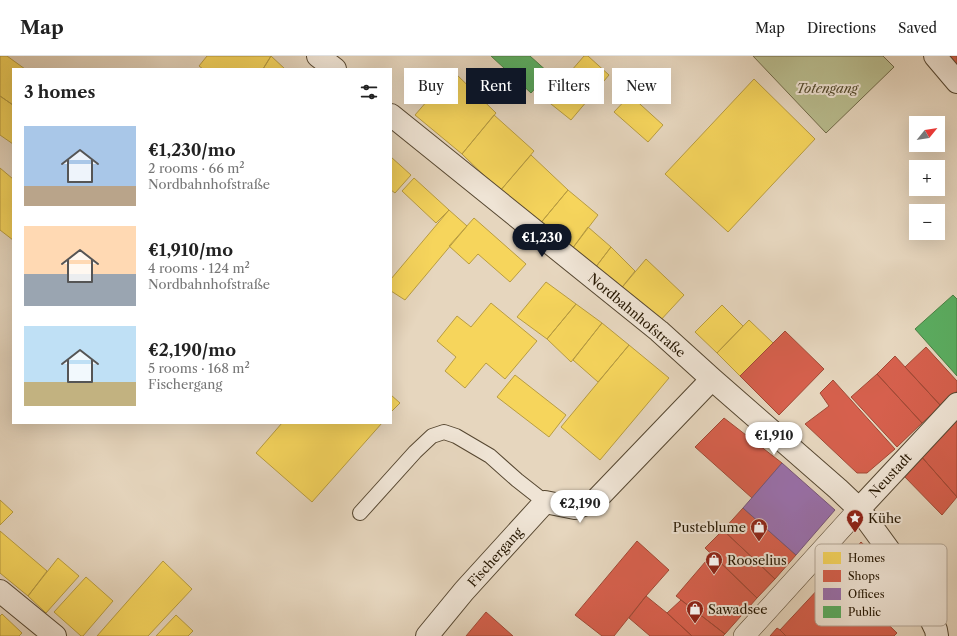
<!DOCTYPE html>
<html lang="en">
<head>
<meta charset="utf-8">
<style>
  body { margin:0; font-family:"Libre Caslon Text",serif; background:#f6f6f6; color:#222; height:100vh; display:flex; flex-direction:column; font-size:15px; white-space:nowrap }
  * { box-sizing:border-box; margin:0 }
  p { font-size:13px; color:#767676 }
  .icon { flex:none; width:22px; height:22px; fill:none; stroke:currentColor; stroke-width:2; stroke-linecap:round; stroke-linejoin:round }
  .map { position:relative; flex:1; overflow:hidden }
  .details { position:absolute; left:12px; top:12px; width:380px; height:356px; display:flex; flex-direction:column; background:#fff; border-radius:0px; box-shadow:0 4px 16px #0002 }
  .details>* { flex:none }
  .guide { position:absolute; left:404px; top:12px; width:380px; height:36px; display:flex; gap:8px }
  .needle { width:26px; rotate:60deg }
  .buttons { position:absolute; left:909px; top:60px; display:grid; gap:8px }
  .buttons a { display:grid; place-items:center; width:36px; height:36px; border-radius:0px; background:#fff; box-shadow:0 4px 16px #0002; font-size:20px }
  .price { position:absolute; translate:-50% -34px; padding:0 9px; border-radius:14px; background:#fff; color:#222; font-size:13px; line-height:26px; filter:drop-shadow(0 1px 2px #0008) }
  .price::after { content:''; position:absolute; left:50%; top:24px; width:12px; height:9px; margin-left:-6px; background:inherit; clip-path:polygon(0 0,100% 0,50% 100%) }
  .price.selected { background:#111827; color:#fff }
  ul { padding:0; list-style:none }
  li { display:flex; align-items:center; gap:12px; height:100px; padding:0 12px }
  li span { display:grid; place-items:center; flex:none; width:112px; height:80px; border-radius:0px; color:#555 }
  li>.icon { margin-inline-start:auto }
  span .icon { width:48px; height:48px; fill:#fffc; stroke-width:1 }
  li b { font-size:17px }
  h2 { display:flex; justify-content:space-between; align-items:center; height:48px; padding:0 12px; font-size:17px }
  .tag { padding:0 14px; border-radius:0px; background:#fff; box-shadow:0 4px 16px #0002; font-size:14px; line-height:36px }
  .tag.selected { background:#111827; color:#fff }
  header { display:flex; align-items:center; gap:24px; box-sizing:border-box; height:56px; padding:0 20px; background:#fff; border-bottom:1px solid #e0e0e0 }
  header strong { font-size:19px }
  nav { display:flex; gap:22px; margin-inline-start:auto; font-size:14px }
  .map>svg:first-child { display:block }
</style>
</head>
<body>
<header>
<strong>Map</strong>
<nav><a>Map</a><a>Directions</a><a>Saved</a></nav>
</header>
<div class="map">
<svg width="957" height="580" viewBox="0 0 957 580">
  <rect width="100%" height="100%" fill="#e6d6be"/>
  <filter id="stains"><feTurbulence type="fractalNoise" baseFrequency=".005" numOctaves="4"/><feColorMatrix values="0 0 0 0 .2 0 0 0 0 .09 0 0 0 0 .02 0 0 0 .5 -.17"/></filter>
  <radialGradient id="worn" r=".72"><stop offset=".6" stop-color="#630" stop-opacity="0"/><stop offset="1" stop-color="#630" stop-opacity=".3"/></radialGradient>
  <!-- green -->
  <path fill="#b9bd8f" stroke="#706a48" d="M753,0H883L894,11L826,77Z"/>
  <!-- homes -->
  <path fill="#f6d55c" stroke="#b89c41" d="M0,0H7L25,13H13V49L0,40Z
    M207,0H271L263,13H203L199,10Z
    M271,0L285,13H263Z
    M584,0H588L609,19L571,64L546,44Z
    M453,15L496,57L462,98L415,59Z
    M754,23L815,83L728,176L665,118Z
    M630,39L663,69L648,86L614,56Z
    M0,40L13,49V88L0,79Z
    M494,59L534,95L500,135L462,98Z
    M531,99L568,134L539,169L500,135Z
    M391,101L411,119L395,137L391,134Z
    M0,112L13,123V184L0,174Z
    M414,122L449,154L436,167L402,135Z
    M568,134L598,159L572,193L539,169Z
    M449,154L467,170L405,244L391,235V223Z
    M474,162L526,208L510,226L478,198L469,208L449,190Z
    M588,171L611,191L595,212L572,193Z
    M611,191L635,215L619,235L595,212Z
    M646,203L684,239L658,267L619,235Z
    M546,226L576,248L547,283L517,261Z
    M491,247L537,285L505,323L486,307L465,332L445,315L456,301L437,285L457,260L471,271Z
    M576,248L602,267L571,306L547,283Z
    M722,249L743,270L717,297L695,276Z
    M749,264L773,287L740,320L717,297Z
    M602,267L629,289L598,326L573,304Z
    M629,289L669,322L600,404L561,371Z
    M515,319L566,359L549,381L497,341Z
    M391,339L400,347L391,356Z
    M282,367H382L312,446L256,397Z
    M0,444L13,456L0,469Z
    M0,475L47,515L28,540L0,517Z
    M58,502L79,520L46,557L28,540Z
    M163,505L192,533L148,580H97Z
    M86,521L113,545L83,580H81L54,556Z
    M2,558L22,577L19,580H0V560Z
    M176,559L193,575L188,580H156Z"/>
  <!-- shops -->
  <path fill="#d6604d" stroke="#a14a36" d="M950,0H957V14L948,2Z
    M785,275L824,313L779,359L740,320Z
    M926,291L957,325V335L941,350L905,311Z
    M895,300L941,350L922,367L877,318Z
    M877,318L922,367L897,391L851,341Z
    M833,324L895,393L867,417H857L805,368L829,350L820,337Z
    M954,361L957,365V441L920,399Z
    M724,362L782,407L752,442L695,391Z
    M920,399L957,441L942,459L902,418Z
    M743,452L796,499L775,523L723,474Z
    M723,474L775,523L757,542L705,492Z
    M637,485L669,514L646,540L614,580H602L575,559Z
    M861,486L875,499L894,531L884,539L847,501Z
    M712,498L757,542L725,578L676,540Z
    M834,516L897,577L894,580H786L780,574Z
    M646,540L667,557L692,580H650L629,562Z
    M681,544L725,578L723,580H692L667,557Z
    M486,556L513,580H466Z
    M777,572L780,574L786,580H770Z"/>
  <!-- offices -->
  <path fill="#9970ab" stroke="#765578" d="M782,407L835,454L796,499L743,452Z"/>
  <!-- public -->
  <path fill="#5aae61" stroke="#4a8144" d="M491,0H530L549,17L531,37Z
    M953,239L957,243V320L915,273Z"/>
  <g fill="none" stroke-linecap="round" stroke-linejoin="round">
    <!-- service casing -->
    <g stroke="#564731" stroke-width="16">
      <path id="service" d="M360,457L415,396L432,380L444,376L456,380L490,400L517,424L545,446"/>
    </g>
    <!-- pedestrian casing -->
    <g stroke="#564731" stroke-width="22">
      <path id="pedestrian" d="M744,580L859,453"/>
    </g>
    <!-- minor casing -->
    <g stroke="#564731" stroke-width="24">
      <path id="minor" d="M318,0L335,13
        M935,0L957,26
        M391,59L659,275L712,323L838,433L859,453L915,530L936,574L937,580
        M859,453L957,348
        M0,535L55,580
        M427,580L464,535L545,446L575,452L595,445L712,323"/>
    </g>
    <!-- service -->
    <use href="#service" stroke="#efe4d5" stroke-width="14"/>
    <!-- pedestrian -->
    <use href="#pedestrian" stroke="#efe4d5" stroke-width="21"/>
    <!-- minor -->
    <use href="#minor" stroke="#efe4d5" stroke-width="22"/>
  </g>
  <!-- icons -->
  <defs>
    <g id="sight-pin" transform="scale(0.9)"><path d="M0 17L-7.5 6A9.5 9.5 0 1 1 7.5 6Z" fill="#8f2418" stroke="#efe4d5"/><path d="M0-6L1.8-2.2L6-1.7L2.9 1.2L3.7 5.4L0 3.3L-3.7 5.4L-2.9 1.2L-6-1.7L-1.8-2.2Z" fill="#fff"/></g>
    <g id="shop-pin" transform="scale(0.9)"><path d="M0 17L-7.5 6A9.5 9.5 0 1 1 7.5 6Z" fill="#8f2418" stroke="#efe4d5"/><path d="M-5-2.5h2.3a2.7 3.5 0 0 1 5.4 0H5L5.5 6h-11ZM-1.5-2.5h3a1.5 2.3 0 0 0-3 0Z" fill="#fff"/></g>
  </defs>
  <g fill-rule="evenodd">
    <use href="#sight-pin" x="855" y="462"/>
    <use href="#shop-pin" x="759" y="471"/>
    <use href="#shop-pin" x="714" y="504"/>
    <use href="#shop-pin" x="695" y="553"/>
  </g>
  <g text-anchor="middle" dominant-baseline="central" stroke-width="4" stroke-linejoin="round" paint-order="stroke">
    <!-- park labels -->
    <g font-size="13" font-style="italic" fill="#52492c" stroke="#efe4d5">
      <text x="827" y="32">Totengang</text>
    </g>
    <!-- street labels -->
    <g font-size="13" fill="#261702" stroke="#efe4d5">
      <text transform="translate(637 259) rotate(40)">Nordbahnhofstraße</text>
      <text transform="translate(890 419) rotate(-47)">Neustadt</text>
      <text transform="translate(495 501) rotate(-48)">Fischergang</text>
    </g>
    <!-- poi labels -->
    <g font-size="13" fill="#261702" stroke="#efe4d5" text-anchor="start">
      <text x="868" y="462">Kühe</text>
      <text x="746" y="471" text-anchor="end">Pusteblume</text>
      <text x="727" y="504">Rooselius</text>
      <text x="708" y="553">Sawadsee</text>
    </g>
  </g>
  <!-- legend -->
  <rect x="815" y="488" width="132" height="82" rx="6" fill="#efe4d5" stroke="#b3a696" stroke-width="1"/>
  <rect x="823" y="496" width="18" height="12" fill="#f6d55c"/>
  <rect x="823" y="514" width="18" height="12" fill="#d6604d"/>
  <rect x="823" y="532" width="18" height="12" fill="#9970ab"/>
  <rect x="823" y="550" width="18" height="12" fill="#5aae61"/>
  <g font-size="11" fill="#261702">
    <text x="848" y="506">Homes</text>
    <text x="848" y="524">Shops</text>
    <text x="848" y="542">Offices</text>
    <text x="848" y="560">Public</text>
  </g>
  <rect width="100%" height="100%" filter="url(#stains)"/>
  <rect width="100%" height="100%" fill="url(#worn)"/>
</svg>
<div class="buttons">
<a><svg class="needle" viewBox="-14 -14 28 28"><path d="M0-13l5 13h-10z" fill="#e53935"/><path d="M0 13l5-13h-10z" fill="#767676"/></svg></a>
<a>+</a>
<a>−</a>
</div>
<b class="price selected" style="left:542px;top:202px">€1,230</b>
<b class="price" style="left:774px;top:400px">€1,910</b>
<b class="price" style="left:580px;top:468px">€2,190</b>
<div class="guide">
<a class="tag">Buy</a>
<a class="tag selected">Rent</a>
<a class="tag">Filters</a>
<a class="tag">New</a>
</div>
<section class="details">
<h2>3 homes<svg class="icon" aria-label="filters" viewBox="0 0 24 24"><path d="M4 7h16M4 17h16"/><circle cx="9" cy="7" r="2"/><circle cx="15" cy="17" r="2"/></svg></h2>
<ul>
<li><span style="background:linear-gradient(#a9c7e8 75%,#b9a48a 0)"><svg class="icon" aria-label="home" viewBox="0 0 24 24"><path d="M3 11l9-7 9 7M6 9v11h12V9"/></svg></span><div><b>€1,230/mo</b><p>2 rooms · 66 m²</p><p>Nordbahnhofstraße</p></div></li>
<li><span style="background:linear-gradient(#ffd9b3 60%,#9aa5b1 0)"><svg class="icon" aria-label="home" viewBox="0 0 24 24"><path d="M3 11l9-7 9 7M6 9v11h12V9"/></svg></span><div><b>€1,910/mo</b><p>4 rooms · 124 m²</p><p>Nordbahnhofstraße</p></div></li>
<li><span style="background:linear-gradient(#bfe0f5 70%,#c2b280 0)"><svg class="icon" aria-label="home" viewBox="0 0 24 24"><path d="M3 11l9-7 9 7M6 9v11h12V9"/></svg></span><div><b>€2,190/mo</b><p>5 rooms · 168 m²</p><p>Fischergang</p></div></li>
</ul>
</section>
</div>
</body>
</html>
